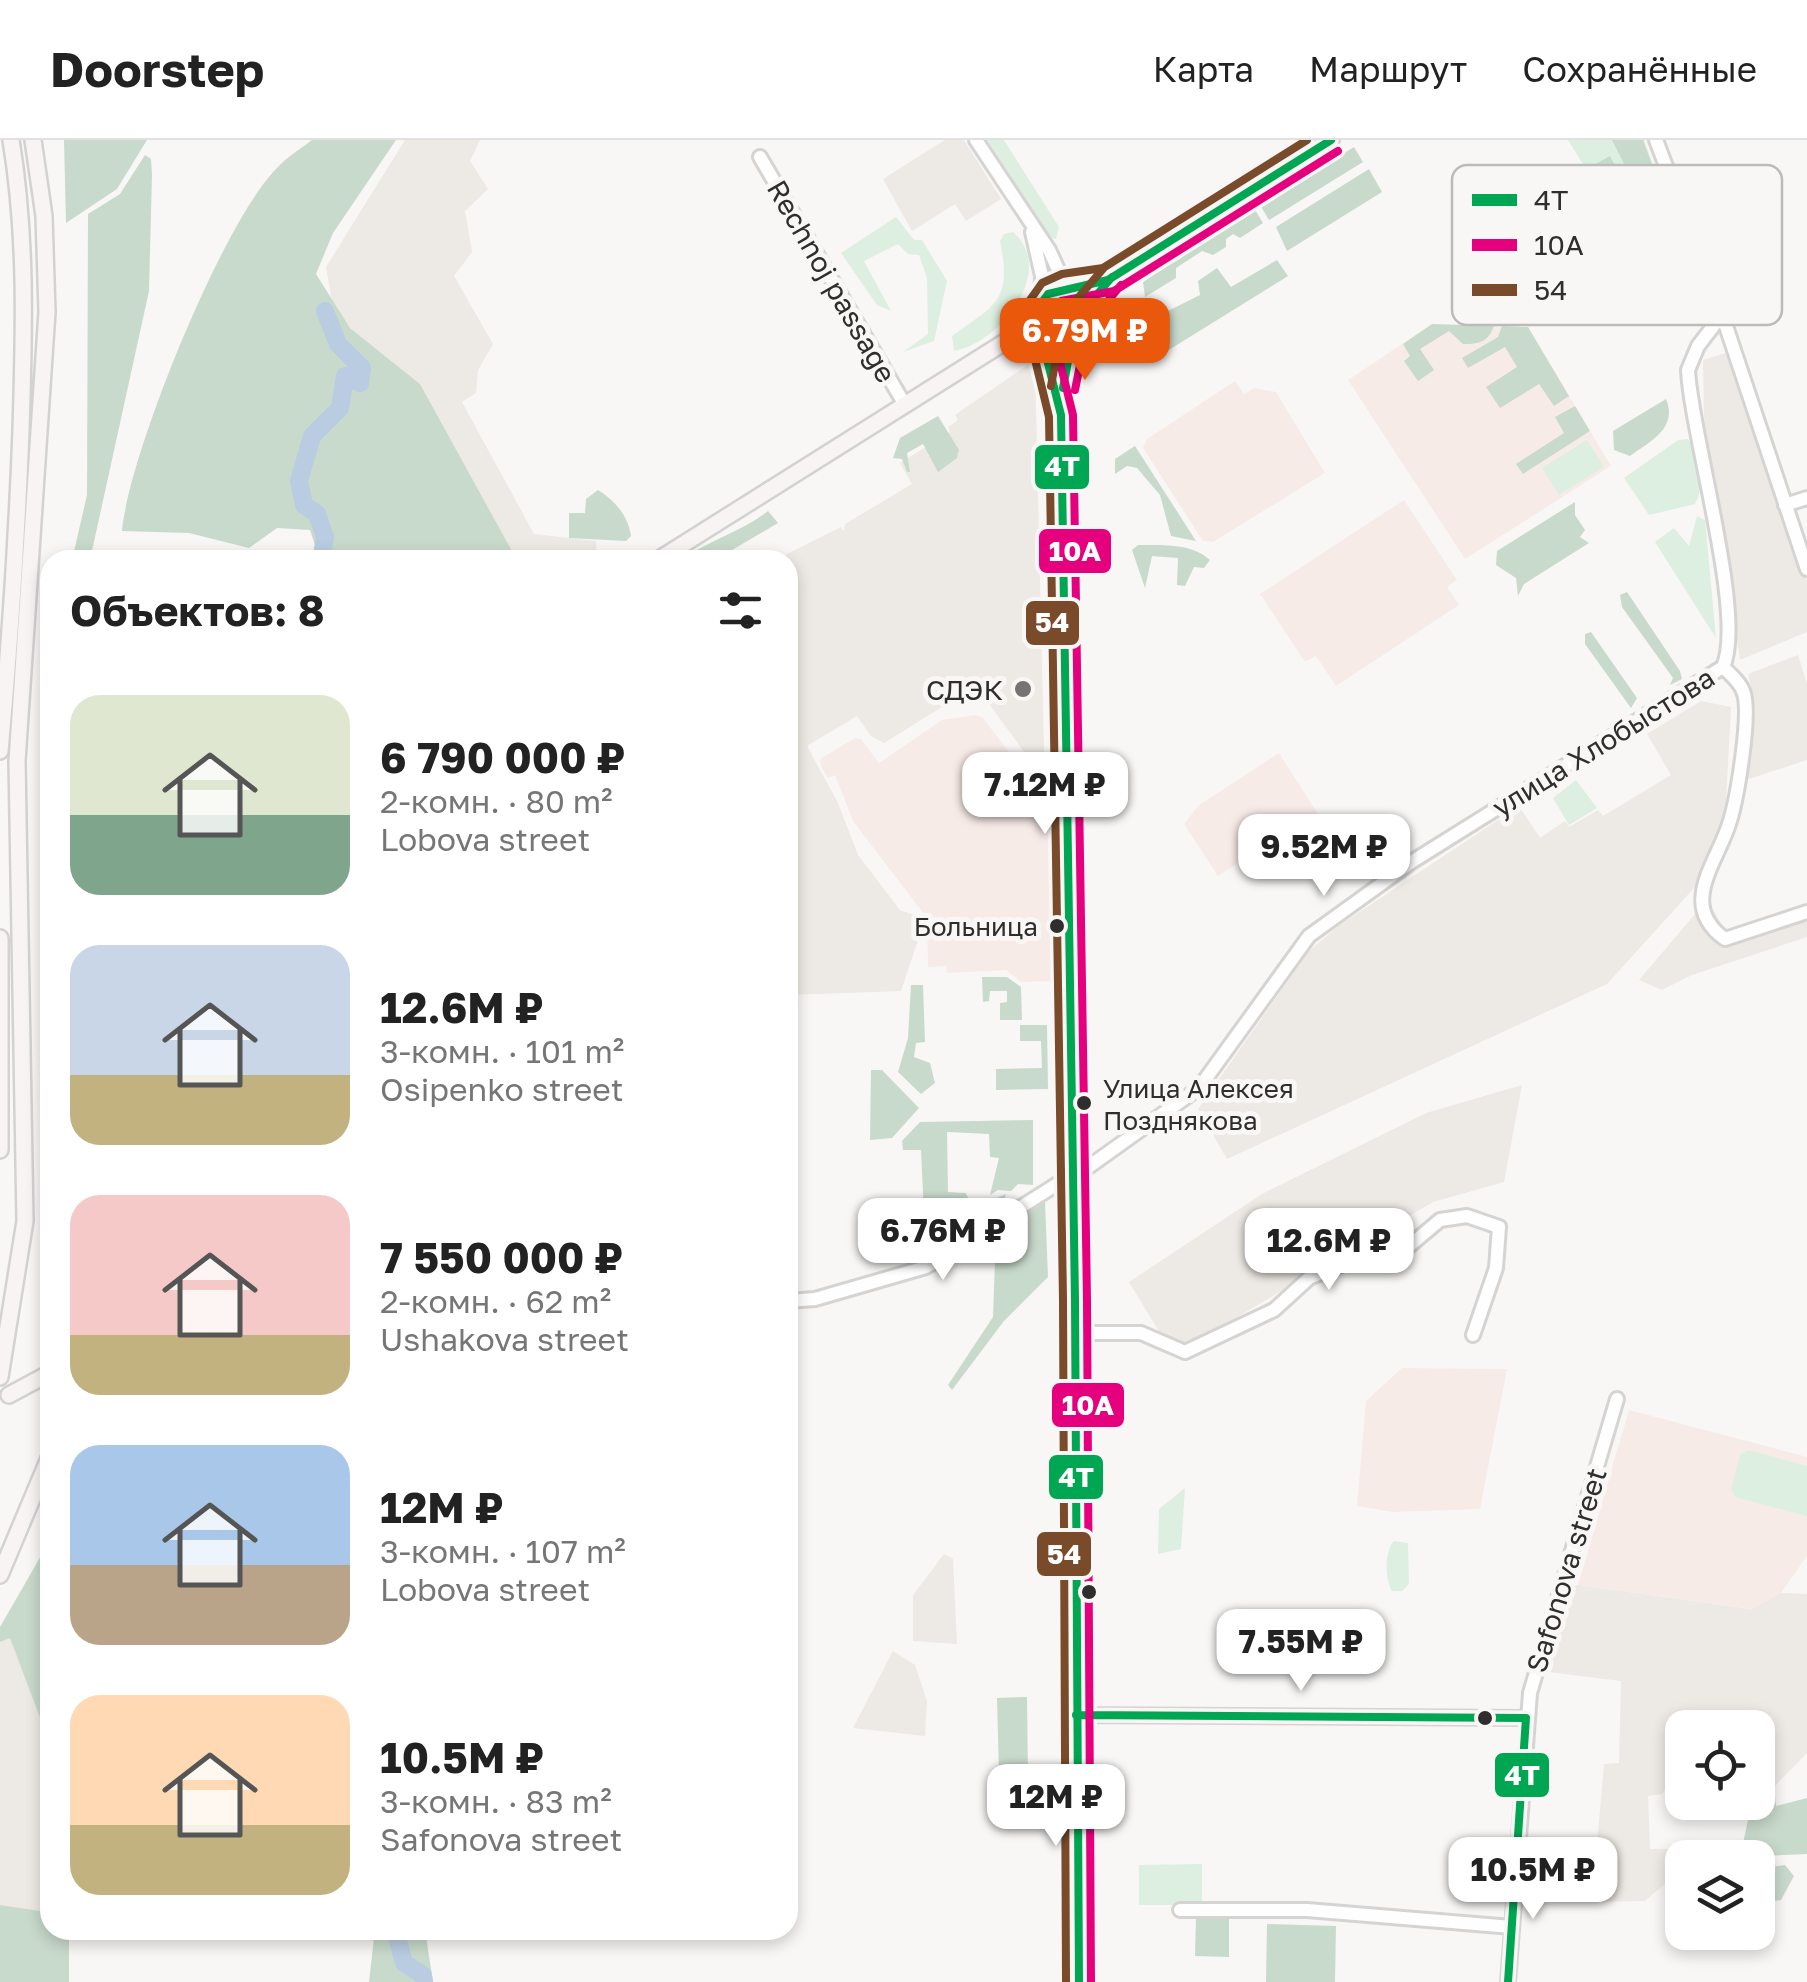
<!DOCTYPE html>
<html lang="ru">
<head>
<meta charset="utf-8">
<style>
  body { margin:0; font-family:"Golos Text",sans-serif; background:#f2f2f2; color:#222; height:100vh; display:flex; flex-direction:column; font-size:38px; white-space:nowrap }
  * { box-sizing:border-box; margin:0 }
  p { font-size:32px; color:#767676 }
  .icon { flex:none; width:55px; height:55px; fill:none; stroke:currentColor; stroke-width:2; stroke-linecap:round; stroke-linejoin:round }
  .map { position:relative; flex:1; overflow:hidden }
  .panel { position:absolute; left:40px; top:410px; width:758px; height:1390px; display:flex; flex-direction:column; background:#fff; border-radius:30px; box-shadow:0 5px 15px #0003 }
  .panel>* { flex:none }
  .tools { position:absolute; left:1665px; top:1570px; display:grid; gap:20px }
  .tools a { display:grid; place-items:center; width:110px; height:110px; border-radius:20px; background:#fff; box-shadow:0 5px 15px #0003; font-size:50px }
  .price { position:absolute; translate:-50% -85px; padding:0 22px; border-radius:20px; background:#fff; color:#222; font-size:32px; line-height:65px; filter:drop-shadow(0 2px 5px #0008) }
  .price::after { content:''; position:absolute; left:50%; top:60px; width:30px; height:22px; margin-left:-15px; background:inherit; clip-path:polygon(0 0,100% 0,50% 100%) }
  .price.current { background:#ea580c; color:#fff }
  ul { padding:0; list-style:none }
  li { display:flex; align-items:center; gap:30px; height:250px; padding:0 30px }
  li span { display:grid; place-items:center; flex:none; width:280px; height:200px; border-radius:30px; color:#555 }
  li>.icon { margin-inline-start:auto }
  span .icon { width:120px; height:120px; fill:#fffc; stroke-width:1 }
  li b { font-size:42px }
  h2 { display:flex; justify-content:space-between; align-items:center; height:120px; padding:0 30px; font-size:42px }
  header { display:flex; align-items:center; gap:60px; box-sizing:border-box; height:140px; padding:0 50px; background:#fff; border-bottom:2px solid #e0e0e0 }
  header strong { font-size:48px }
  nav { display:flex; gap:55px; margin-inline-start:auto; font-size:35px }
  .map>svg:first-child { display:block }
</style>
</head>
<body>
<header>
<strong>Doorstep</strong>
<nav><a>Карта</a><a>Маршрут</a><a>Сохранённые</a></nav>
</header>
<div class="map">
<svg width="1807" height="1842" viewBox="0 0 1807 1842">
  <rect width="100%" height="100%" fill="#f8f7f6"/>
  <!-- built -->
  <path fill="#ede9e4" d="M405,0H480L470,21L488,49L465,71L472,112L454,136L493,204L478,230L476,253L462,262L534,394L596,401L597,420H524L512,411L420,244L350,188L333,167L326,127Z
    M945,0H964L1001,59L966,81L955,64L912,91L883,39Z
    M1726,213L1807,442V492L1740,520L1704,277L1703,220Z
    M1029,224L1035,226L1044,612L1025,613L976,546L884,603L871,596L857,576L807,606L838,663L858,715L900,770L925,779L901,851L788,855V420H775L841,387L844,391L845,384L912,344L900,323L950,292L948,287L958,280L955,275Z
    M1798,515L1807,544V620L1746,640L1742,626L1752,551L1748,534Z
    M1701,561L1731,567L1725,679L1695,747L1607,844L1227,1019L1198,969L1308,812L1337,787L1519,666L1540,698L1565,681L1569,687L1598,670L1603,676L1671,635L1647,594Z
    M1707,760L1728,795L1807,768V797L1692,835L1662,850L1639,840Z
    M1522,945L1504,1042L1433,1062L1186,1207L1160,1193L1129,1142L1262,1054L1426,973Z
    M944,1414L953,1419L957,1504L913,1501V1455Z
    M1578,1445L1751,1469L1781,1453L1807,1454V1613L1750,1671L1734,1663L1758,1662V1588L1740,1587L1734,1581L1688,1579L1681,1583L1667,1624L1668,1646L1662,1654L1648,1656L1650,1709H1691V1717L1682,1718V1729L1645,1761L1592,1762L1604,1624L1619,1623L1621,1541L1541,1531L1569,1446Z
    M10,1497L50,1604V1730L41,1772L0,1765V1502Z
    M893,1511L915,1525L927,1561L925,1596L853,1588Z"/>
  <!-- education -->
  <path fill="#f7ebe8" d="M1432,184L1528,187L1611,326L1465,419L1348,240Z
    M1235,241L1244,254L1254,248L1276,252L1325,333L1213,402L1203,401L1143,308L1147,299Z
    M1404,360L1457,440L1447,447L1459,465L1336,546L1316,516L1305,522L1260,454Z
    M1279,613L1330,693L1267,734L1240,722L1218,736L1184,684L1199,665Z
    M1402,1228L1507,1229L1480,1369L1392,1372L1357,1366L1366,1261Z
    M1629,1270L1807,1317V1416L1781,1453L1752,1469L1578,1445Z"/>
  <!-- medical -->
  <path fill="#f7ebe7" d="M976,575L983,578L1025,633L1035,642L1047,643L1051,841L1021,842L1006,830L947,833L946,826L928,827L927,778L853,681L835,635L828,638L822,628L820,619L855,598L861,599L879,623L942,580Z"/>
  <!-- green -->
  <path fill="#ddefe0" d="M987,0H1004L1059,87L1056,99L1050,97Z
    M1568,0H1644L1705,166L1703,175L1684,186Z
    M896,77L914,100H922L947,141L934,201L903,212L928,194L927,138L919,115L908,114L898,104L864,121L891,171L877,165L841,113Z
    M1013,92C1058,132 998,204 954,211L952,196C997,164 1012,160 1000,101L1004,94Z
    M1076 197a22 22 0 1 1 44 0a22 22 0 1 1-44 0Z
    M1688,299C1699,317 1706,345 1695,364L1649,375L1624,338L1678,300Z
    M1587,300L1604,327L1559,355L1542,328Z
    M1697,376L1705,380L1716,498L1655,402L1674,388L1689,406Z
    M1576,640L1597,668L1569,685L1553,658Z
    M1748,1310L1807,1326V1376L1735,1357L1731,1349L1740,1315Z
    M1185,1348L1181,1409L1158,1414L1159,1369Z
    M1394,1401L1408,1403L1409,1444L1402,1451H1392C1385,1439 1384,1412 1394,1401Z
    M1202,1724V1765H1139V1725Z"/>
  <!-- forest -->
  <path fill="#c8dacb" d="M64,0H147L117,49L66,83Z
    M312,0H396L333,93L316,134L350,188L420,244L512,411L524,420H320L310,390L277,388L249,408L189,393L122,391C129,314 222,84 276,29C286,18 300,9 312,0Z
    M1612,0H1643L1703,164L1699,172Z
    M1354,7L1363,22L1269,80L1260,65Z
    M145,15L151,19L152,35L149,151L90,420H72L87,355L88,74L120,54Z
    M1610,16L1695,176L1685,181L1590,27Z
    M1369,29L1382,52L1287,111L1276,87Z
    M1254,68L1263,83L1240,98L1233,94L1226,99V107L1213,115L1202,111L1176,128V138L1145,157L1143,142Z
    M1277,120L1288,136L1151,221L1146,211L1156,177L1200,155L1198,141L1217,128L1231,147Z
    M1432,184L1494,186C1488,202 1480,204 1463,204L1449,191L1420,209L1434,230L1418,241L1404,221L1410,216L1403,204Z
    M1502,186L1528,187L1569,256L1554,266L1539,244L1500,268L1486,247L1517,227L1505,207L1468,228L1462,218L1498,197Z
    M1666,259C1678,288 1651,301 1630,316L1614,310L1613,291Z
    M1575,266L1590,291L1523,334L1516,324L1564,293L1555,277Z
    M938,276L959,310L957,318L938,332L923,304L907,313L910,332H907L902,319L893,318L900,298Z
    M1135,306L1196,401L1171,396L1160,355L1137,328L1127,326L1115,334V319Z
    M598,350C615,360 628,376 631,396L626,401L569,398V373H585L586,359Z
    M1575,362V375L1585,390L1580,397L1589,403L1524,444L1518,456L1516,438L1496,425L1497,411Z
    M768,371L778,383L715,420L689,415C717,397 742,391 768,371Z
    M1138,405C1162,405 1192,403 1210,420L1204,428L1194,427L1185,446L1177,445L1178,418L1152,416L1145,448L1132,410Z
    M1627,452L1680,531L1682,539L1670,545L1673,538L1622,467L1620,455Z
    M1591,492L1637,558L1631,568L1585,504V494Z
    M982,837H1007L1021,847L1022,880H1000V863L1007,862V851H990L989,861L983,862Z
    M911,845H923L925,902L916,903L914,917L930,923L935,943L921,954L898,932L908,898Z
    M1020,885H1047L1048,949L996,950V929L1042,928L1041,901H1020Z
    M871,930H882L919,968L892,998L870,1000Z
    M1033,980V1045L1018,1044L1011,1051L998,1050L990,1055L999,1018L990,1017L989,994L947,992L948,1052L966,1053L970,1063H985L1006,1054L1003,1064L989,1077L938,1081L924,1074L921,1010H903L902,1001L920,982Z
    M1045,1062L1048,1137L1004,1181L952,1250L948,1245L993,1177L996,1093Z
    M50,1400V1604L10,1498L0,1502V1487Z
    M1027,1557L1028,1634H999L997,1558Z
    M1775,1656L1776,1666L1807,1658V1714L1740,1717L1750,1671Z
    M1785,1725L1794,1736L1781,1760L1758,1763V1729Z
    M50,1730V1790H69V1842H0V1765L40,1771Z
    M1196,1776L1229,1777V1817L1195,1816Z
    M1267,1784L1336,1786L1335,1842H1266Z
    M357,1790H425L433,1842H369L374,1798Z"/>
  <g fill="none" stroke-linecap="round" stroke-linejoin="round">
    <!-- river -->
    <path stroke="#bacce1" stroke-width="18" d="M321,420L325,397L317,374L304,365L299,341L312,296L340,268L345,236L360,243L362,228L338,204L325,171
      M395,1790L404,1823L423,1835L424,1842"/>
    <!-- minor casing -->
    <g stroke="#d5d4d3" stroke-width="18">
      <path id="minor" d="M976,0L1049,110L1065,145
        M1656,0L1720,168L1807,429
        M760,17L905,265
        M1032,92L1042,136L1041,160
        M1076,179L1061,275L1060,399L1074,1118L1079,1842
        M1043,189L1058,265
        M1785,365L1807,358
        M1723,527C1730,534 1740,542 1743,551C1752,571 1737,658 1730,681C1718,722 1677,765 1725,799L1807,772
        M788,1161L815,1159L926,1127L1062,1041L1073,1038L1199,948L1309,796L1413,721L1723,527C1746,476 1691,295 1688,230L1698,206L1721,176
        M1075,1193H1141L1185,1212L1274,1170L1309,1138L1372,1112L1408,1107L1440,1080L1467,1076L1499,1087L1496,1128L1473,1195
        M1076,1575L1526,1578
        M1180,1770H1307L1512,1787
        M1508,1842L1530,1553L1617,1259"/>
    </g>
    <!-- major casing -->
    <g stroke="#d3d2d2" stroke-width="20">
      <path id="major" d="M1008,200L1062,192L1108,140L1331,0
        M658,420L1008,200L1051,149L1108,140
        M0,611C10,504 17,398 21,290C24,193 27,97 11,0
        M0,798V1010
        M0,1237L25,1081L17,621L47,172L44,76L33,0
        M9,1255L50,1233
        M0,1435L50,1316"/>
    </g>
    <!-- minor -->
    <use href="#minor" stroke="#fefefe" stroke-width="12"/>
    <!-- major -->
    <use href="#major" stroke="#f8f4f3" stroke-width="15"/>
    <!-- bus-1 casing -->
    <g stroke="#f9f7f5" stroke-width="15">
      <path id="bus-1" d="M1063,248L1076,179L1112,137
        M1076,1575L1526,1578L1508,1842
        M1079,1842L1075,1160L1061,275L1035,172L1048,154L1108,140L1331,0"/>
    </g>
    <!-- bus-2 casing -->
    <g stroke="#f9f7f5" stroke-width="15">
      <path id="bus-2" d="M1075,250L1088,185L1121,145
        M1091,1842L1087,1160L1073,275L1048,174L1061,161L1114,151L1338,11"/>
    </g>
    <!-- bus-3 casing -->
    <g stroke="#f9f7f5" stroke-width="15">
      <path id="bus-3" d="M1051,246L1064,174L1103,129
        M1066,1842L1063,1160L1049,277L1023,170L1042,143L1062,134L1103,128L1307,0"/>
    </g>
    <!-- bus-1 -->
    <use href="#bus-1" stroke="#00a651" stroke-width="8"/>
    <!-- bus-2 -->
    <use href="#bus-2" stroke="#e5007d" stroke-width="8"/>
    <!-- bus-3 -->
    <use href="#bus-3" stroke="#7a4b2a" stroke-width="8"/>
  </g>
  <!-- markers -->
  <circle fill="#757473" stroke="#f9f7f5" stroke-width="4" cx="1023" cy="549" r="10"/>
  <g fill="#2f2e2d" stroke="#f9f7f5" stroke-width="4">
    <circle cx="1057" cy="786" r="9"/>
    <circle cx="1084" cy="963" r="9"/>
    <circle cx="1089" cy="1452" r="9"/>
    <circle cx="1485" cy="1578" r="9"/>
  </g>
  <g text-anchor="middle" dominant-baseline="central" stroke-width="10" stroke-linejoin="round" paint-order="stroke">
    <!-- bus labels -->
    <g font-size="26" fill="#2f2e2d" stroke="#f9f7f5" text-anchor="end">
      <text x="1038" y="786">Больница</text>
      <text x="1103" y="948" text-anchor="start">Улица Алексея<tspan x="1103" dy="32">Позднякова</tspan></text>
    </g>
    <!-- street labels -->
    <g font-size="28" fill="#2f2e2d" stroke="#f9f7f5">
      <text transform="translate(832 141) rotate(60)">Rechnoj passage</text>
      <text transform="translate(1603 602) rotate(-32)">улица Хлобыстова</text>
      <text transform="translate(1566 1430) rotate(-73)">Safonova street</text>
    </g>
    <!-- poi labels -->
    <g font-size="28" fill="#2f2e2d" stroke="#f9f7f5" text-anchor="end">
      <text x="1003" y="549">СДЭК</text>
    </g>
  </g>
  <!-- legend -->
  <rect x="1452" y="25" width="330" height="160" rx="15" fill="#f9f7f5" stroke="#bcbbb9" stroke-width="2.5"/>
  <rect x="1472" y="54" width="45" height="12" fill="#00a651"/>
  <rect x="1472" y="99" width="45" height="12" fill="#e5007d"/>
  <rect x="1472" y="144" width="45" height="12" fill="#7a4b2a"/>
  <g font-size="28" fill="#2f2e2d">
    <text x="1534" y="70">4Т</text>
    <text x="1534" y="115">10А</text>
    <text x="1534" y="160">54</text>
  </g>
  <g stroke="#f9f7f5" stroke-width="4">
    <rect x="1033" y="303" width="58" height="48" rx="10" fill="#00a651"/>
    <rect x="1037" y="387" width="76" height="48" rx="10" fill="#e5007d"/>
    <rect x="1024" y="459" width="57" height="48" rx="10" fill="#7a4b2a"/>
    <rect x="1050" y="1241" width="76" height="48" rx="10" fill="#e5007d"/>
    <rect x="1047" y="1313" width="58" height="48" rx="10" fill="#00a651"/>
    <rect x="1035" y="1390" width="58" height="48" rx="10" fill="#7a4b2a"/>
    <rect x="1493" y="1611" width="58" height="48" rx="10" fill="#00a651"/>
  </g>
  <g font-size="28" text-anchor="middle" font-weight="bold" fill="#fff">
    <text x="1062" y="336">4Т</text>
    <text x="1075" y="421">10А</text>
    <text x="1052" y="492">54</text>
    <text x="1088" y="1275">10А</text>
    <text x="1076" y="1347">4Т</text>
    <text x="1064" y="1424">54</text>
    <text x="1522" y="1645">4Т</text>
  </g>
</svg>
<div class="tools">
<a><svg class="icon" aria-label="locate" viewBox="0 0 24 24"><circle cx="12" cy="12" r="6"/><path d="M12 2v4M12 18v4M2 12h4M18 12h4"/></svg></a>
<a><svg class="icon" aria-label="layers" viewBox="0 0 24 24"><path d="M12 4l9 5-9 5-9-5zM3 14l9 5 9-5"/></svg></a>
</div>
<b class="price current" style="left:1085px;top:243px">6.79M ₽</b>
<b class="price" style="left:1045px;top:697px">7.12M ₽</b>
<b class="price" style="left:1324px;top:759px">9.52M ₽</b>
<b class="price" style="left:943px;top:1143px">6.76M ₽</b>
<b class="price" style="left:1329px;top:1153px">12.6M ₽</b>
<b class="price" style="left:1301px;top:1554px">7.55M ₽</b>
<b class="price" style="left:1056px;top:1709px">12M ₽</b>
<b class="price" style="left:1533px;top:1782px">10.5M ₽</b>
<section class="panel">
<h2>Объектов: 8<svg class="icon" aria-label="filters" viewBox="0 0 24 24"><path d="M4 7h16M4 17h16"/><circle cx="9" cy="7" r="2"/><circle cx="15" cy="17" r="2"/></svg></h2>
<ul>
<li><span style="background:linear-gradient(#dfe7d0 60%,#7fa58c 0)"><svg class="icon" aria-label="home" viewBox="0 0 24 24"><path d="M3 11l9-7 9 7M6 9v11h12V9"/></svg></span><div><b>6 790 000 ₽</b><p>2-комн. · 80 m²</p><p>Lobova street</p></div></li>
<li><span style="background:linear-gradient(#c9d6e8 65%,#c2b280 0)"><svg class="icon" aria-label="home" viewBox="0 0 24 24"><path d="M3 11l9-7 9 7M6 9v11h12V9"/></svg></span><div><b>12.6M ₽</b><p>3-комн. · 101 m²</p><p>Osipenko street</p></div></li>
<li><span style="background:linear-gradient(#f6c9c9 70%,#c2b280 0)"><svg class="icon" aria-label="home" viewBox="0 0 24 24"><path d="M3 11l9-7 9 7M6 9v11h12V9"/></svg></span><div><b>7 550 000 ₽</b><p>2-комн. · 62 m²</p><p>Ushakova street</p></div></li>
<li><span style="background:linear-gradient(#a9c7e8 60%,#b9a48a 0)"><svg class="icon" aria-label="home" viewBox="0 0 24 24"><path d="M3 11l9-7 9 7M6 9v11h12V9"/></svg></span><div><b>12M ₽</b><p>3-комн. · 107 m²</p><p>Lobova street</p></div></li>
<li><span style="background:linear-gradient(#ffd9b3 65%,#c2b280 0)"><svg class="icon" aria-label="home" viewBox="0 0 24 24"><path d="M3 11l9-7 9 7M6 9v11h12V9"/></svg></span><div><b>10.5M ₽</b><p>3-комн. · 83 m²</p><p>Safonova street</p></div></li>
</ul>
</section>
</div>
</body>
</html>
